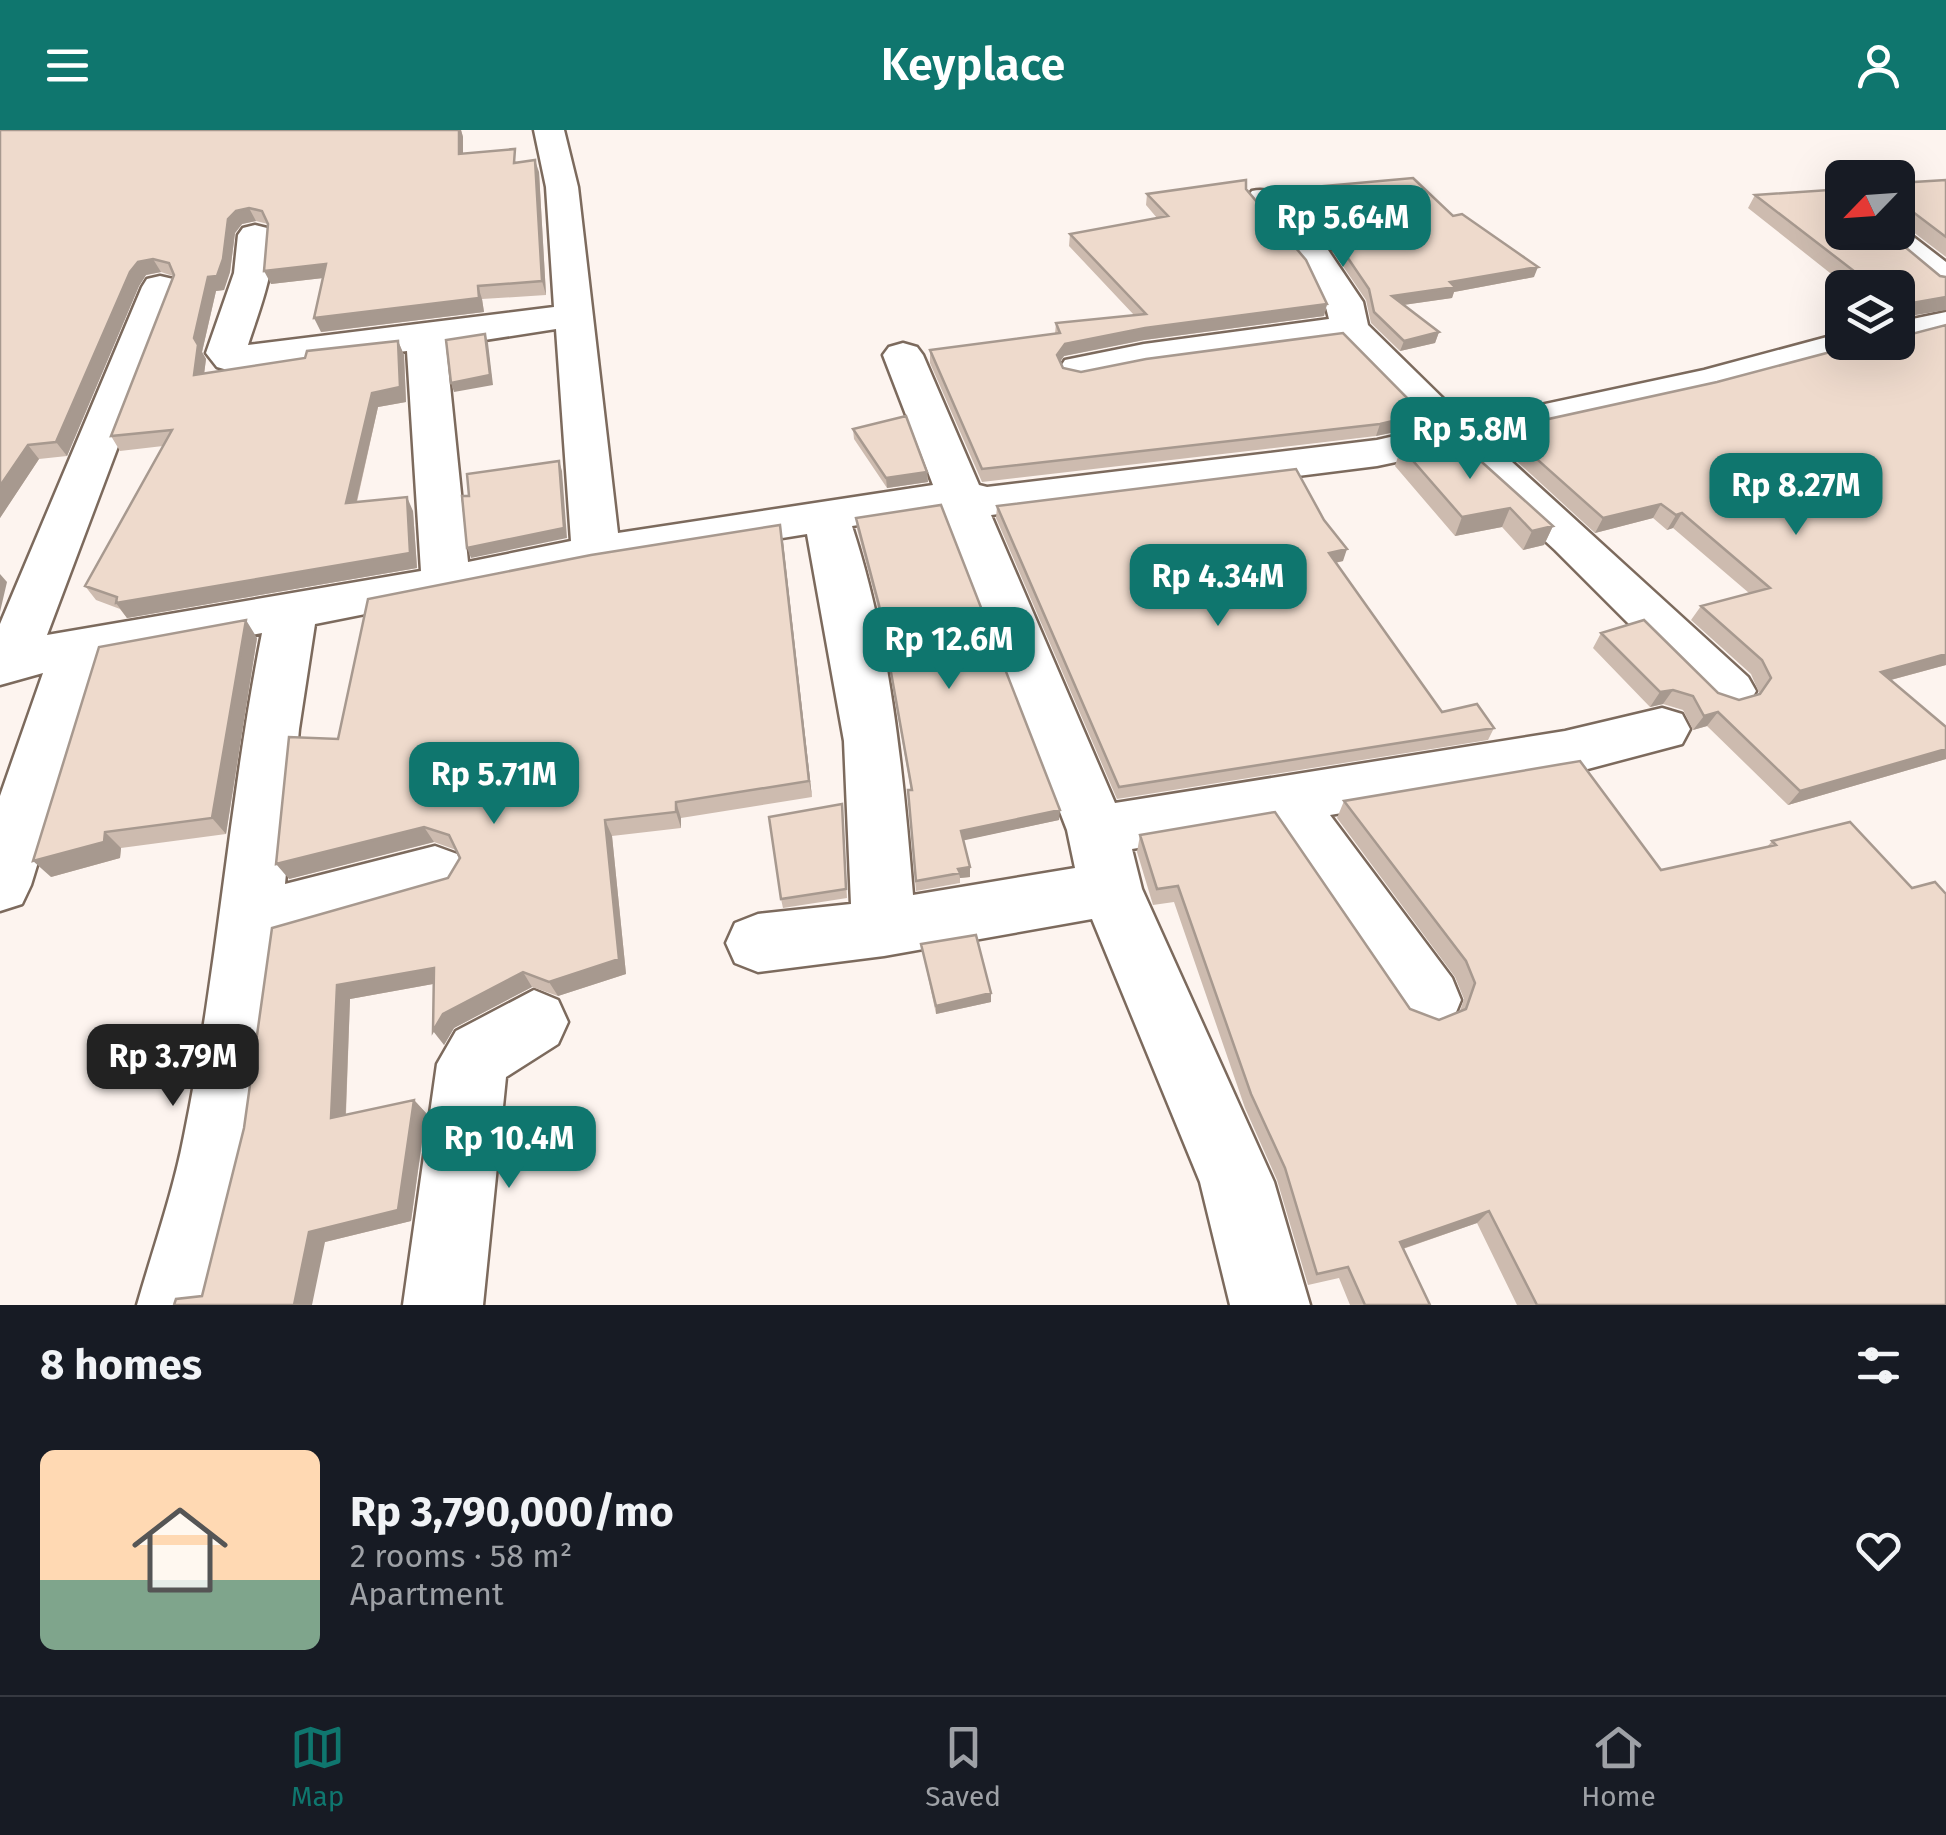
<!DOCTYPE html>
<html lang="en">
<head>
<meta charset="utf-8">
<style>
  body { margin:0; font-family:"Fira Sans",sans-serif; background:#242831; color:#f1f3f6; height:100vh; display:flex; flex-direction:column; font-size:38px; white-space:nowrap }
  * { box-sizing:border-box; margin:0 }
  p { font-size:32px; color:#9ea1a6 }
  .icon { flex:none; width:55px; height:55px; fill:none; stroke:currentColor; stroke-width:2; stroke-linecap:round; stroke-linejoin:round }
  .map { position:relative; height:1175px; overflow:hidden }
  .side { display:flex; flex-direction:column; background:#171b24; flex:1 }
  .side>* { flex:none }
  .needle { width:65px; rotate:245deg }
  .buttons { position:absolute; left:1825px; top:30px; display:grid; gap:20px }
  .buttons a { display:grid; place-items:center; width:90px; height:90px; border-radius:15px; background:#171b24; box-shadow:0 10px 40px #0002; font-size:50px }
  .price { position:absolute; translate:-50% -85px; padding:0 22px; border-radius:20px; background:#0f766e; color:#fff; font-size:32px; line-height:65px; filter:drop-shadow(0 2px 5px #0008) }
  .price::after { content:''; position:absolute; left:50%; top:60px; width:30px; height:22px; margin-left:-15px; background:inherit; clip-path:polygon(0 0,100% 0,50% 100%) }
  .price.on { background:#222; color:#fff }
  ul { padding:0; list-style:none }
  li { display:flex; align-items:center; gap:30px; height:250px; padding:0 40px }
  li span { display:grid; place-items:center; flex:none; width:280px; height:200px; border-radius:15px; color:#555 }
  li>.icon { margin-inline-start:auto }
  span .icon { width:120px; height:120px; fill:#fffc; stroke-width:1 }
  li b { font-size:42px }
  h2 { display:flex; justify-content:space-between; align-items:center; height:120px; padding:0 40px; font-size:42px }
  header { display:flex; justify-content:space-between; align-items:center; height:130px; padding:0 40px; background:#0f766e; color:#fff; font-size:45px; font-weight:600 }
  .dock { display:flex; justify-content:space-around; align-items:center; height:140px; border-top:2px solid #363941; background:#171b24; font-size:28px; color:#9ea1a6 }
  .dock a { display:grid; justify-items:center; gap:5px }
  .dock .on { color:#0f766e }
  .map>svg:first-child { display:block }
</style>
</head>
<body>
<header><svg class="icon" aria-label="menu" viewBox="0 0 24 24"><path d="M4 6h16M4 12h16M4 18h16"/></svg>Keyplace<svg class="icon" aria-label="person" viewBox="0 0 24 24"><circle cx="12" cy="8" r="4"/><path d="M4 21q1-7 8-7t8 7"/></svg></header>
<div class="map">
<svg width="1946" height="1175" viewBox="0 0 1946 1175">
  <rect width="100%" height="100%" fill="#fdf4ef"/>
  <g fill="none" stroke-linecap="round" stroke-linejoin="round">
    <!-- street casing -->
    <g stroke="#7c6a5d" stroke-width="5">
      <path id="street" d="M534,0H564L578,57L618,403L933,355L883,225L889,217L903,213L917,217L923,225L979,355L987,357L1377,310L1426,299L1341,211L1144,238L1079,251L1065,248L1059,239L1065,230L1144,214L1329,189C1319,140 1275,108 1247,68L1252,61C1280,54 1296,83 1314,102L1368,92L1380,95L1385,102L1380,109L1328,120L1363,172L1368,195L1466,291L1704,240L1842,203V212H1874L1869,220L1708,263L1489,311L1748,547L1756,561L1748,575L1729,581L1710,575L1555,420L1448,321L1377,336L991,385L1115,673L1565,601L1662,578L1682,584L1690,599L1682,614L1565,645L1330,685L1452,848L1461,870L1452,892L1428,901L1404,892L1271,695L1132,719L1142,759L1274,1052L1310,1175H1230L1200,1052L1092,789L884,826L758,842L735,833L726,813L735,793L758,784L851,774L844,611L807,404L596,438L315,494L299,599L285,754L435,716L457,724L466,742L457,760L282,810L256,1010L217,1175H137C153,1119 173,1063 184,1006C218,840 229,670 262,503L99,533L31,755L22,774L0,781V666L43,543L0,555V494L142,157L147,149L160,146L173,149L178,157L47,505L421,441L407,221L231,241L217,237L206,223L234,143L238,105L243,98L255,95L267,98C284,122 256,188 248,215L554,177L546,57ZM556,199L571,411L468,432L446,216ZM944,382L1067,700L1075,738L913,765C903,641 891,515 852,396Z
        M1898,95L1946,132V160L1933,157L1868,102H1898Z
        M1946,182V206L1898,215L1889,212H1898V192Z
        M534,860L558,870L568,892L558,914L506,947L483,1175H403L437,934L456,901Z"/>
    </g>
    <!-- street -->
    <use href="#street" fill="#fff" fill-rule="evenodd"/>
  </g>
  <!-- wall -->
  <path fill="#cdbbaf" d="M0,0H461L463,7V24L518,32L539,42L546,165L482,169L484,182L321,202L323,148L271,154L268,94L256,91L242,94L235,103L230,142L224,160L216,161L202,222L206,229L204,244L305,228L398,211L404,225L406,272L378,277L357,372L413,381L417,438L127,488L120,479L96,470L85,456L163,316L120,321L111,306L173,146L161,142L146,145L139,156L67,326L39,329L0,388Z
    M1946,50V127L1900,92L1898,93V53Z
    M1246,59L1327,174L1324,186L1144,210L1064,226L1060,232L1063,238L1081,242L1419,297L1376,306L982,352L930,233V220L1055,204L1056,193L1134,185L1069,116L1070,104L1157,88L1146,75L1147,64Z
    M1291,59L1453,86L1534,147L1454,162L1452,168L1403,175L1439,202L1435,213L1400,221L1371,193L1366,170L1334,123L1337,112L1384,102L1387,99L1383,93L1367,88L1315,98L1289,69Z
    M1755,65L1837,68L1940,146L1898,188V158H1849L1748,78Z
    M1946,195V535L1891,550L1946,597V629L1788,675L1707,596L1693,600L1683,580L1663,574L1650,577L1593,518L1601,503L1718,563L1739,570L1758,565L1759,563L1751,544L1691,490L1701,476L1749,463L1673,398L1667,400L1653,388L1595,403L1497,313L1503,299L1717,252Z
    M853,299L927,342L928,352L887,358L854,309Z
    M1401,317L1553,396L1544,415L1523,420L1502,397L1455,406L1395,336Z
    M997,376L1343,431L1335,433L1442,582L1494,598L1488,610L1117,669L996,388Z
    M856,388L1059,690L963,710L970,737V747L960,748V753L916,761L908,660H911L880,486L857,399Z
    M783,412L812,667L681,688V698L612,706L626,844L558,866L532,857L454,898L444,915L433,854L350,869L346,985L414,970L426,983L411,1091L325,1112L202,1166L244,998L448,748L460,728L456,720L434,712L289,749L338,609Z
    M257,508L226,704L121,718L120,728L51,747Z
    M1344,671L1661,740L1767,717L1772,711L1850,692L1946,1175H1517L1477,1093L1403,1119L1430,1175H1350L1339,1148L1308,1155L1277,1050L1245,978L1174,772L1153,775L1137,722L1140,705L1410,879L1439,890L1460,881L1464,869L1455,847L1337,688Z
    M842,674L847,768L783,778L781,769Z
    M921,814L991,872L936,884Z"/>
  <!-- shaded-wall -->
  <path fill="#a7998f" d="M459,0H461L463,7V37L459,24Z
    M535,30L539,42L546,165L542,151Z
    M249,78L256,91L242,94L235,103L230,142L224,160L216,161L202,222L206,229L202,260L194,245V208L208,147L228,89L236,81Z
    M1370,78L1367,88L1315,98L1318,88Z
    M153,129L161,142L146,145L139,156L67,326L56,312L130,142L138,132Z
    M326,134L332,147L271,154L264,141Z
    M1538,137L1534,147L1454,162L1452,168L1389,177L1392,166L1450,152Z
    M478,156L482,169L484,182L321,202L314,188Z
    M1946,167V180L1898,188L1907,174Z
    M1327,174L1324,186L1144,210L1064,226L1056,237L1057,225L1065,214L1145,198Z
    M1439,202L1435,213L1400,221L1404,211Z
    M485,204L488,213L493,255L454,262L451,253Z
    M398,211L404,225L406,272L378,277L353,387L346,373L372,263Z
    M1423,284L1419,297L1376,306L1380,294Z
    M28,315L39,329L0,388V356Z
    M559,331L562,341L567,408L471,428L467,418Z
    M927,342L928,352L887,358L886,348Z
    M407,367L413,381L417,438L127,488L116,473Z
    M1661,374L1653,388L1595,403L1603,388Z
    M1510,378L1502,397L1455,406L1462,387Z
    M1682,383L1673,398L1667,400L1676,385Z
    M780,395L783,412L812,667L809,651Z
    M1553,396L1544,415L1523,420L1532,401Z
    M1347,419L1343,431L1325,435L1329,423Z
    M0,444L7,452L0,482Z
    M246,490L257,508L226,704L212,688Z
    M1946,524V535L1868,556L1881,542Z
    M1673,560L1663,574L1650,577L1660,562Z
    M1718,582L1707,596L1693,600L1704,586Z
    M1946,619V629L1788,675L1800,661Z
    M676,672L681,688V698L676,682Z
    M1060,680L1059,690L961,711V701Z
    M605,690L612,706L626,844L558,866L549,852Z
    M424,697L434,712L289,749L276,734Z
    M105,702L121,718L120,728L51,747L33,731Z
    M970,737V747L960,748L958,739Z
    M434,838L444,852L350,869L345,1001L331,988L337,855Z
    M523,842L532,857L454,898L444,915L433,901L443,884Z
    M991,863V872L936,884V876Z
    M414,970L426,983L411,1091L325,1112L312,1175H294L309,1102Z
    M1489,1081L1477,1093L1390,1123L1400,1112Z"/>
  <!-- building -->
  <path fill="#eedacc" stroke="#a7998f" stroke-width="2.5" d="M0,0H459V24L515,19L514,33L535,30L542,151L478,156L479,168L314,188L326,134L264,141L268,94L262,81L249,78L236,81L228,89L223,129L217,146L208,147L194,208L198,215L194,245L305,228L307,221L398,211L400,257L372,263L346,373L407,367L410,423L116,473L117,467L85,456L172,300L111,306L174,145L169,133L153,129L138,132L130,142L56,312L28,315L0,356Z
    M1413,48L1453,86L1462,84L1538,137L1450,152L1455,157L1392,166L1439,202L1404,211L1374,182L1369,159L1337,112L1384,102L1392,92L1386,83L1370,78L1318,88L1291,59Z
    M1246,50V59L1306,130L1327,174L1145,198L1065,214L1057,225L1063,238L1081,242L1146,229L1343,203L1423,284L1380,294L982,339L930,220L1060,203L1056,193L1146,184L1070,104L1168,86L1147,64Z
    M1946,50V107L1909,79H1904L1903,85H1898V53Z
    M1829,60L1837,68L1842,70V102H1887L1940,146L1946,147V167L1907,174L1904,179L1898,174V158H1876L1755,65Z
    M1946,195V524L1881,542L1946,597V619L1800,661L1718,582L1704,586L1693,566L1673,560L1660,562L1601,503L1644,490L1718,563L1739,570L1760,564L1771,548L1762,530L1701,476L1770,458L1682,383L1676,385L1661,374L1603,388L1503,299L1717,252L1868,212H1898V200L1908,205Z
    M485,204L490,245L451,253L446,210Z
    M906,286L927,342L886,348L853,299Z
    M1454,307L1553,396L1532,401L1510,378L1462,387L1401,317Z
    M559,331L564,398L467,418L462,366H469L467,344Z
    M1296,339L1324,390L1347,419L1329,423L1442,582L1477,574L1494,598L1119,657L997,376Z
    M941,375L1060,680L961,701L970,737L958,739L960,743L916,751L908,660H912L879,475L856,388Z
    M780,395L809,651L676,672V682L605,690L619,829L549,852L523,842L443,884L433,901L434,838L337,855L331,988L414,970L398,1080L309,1102L294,1175H174L176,1169L202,1166L244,998L272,798L448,748L460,728L449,705L424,697L276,734L289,607L338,609L368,469L591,425Z
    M246,490L212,688L105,702L104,712L33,731L99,517Z
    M1580,631L1661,740L1776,715L1772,711L1850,692L1912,758L1935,752L1946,764V1175H1537L1489,1081L1400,1112L1430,1175H1365L1348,1137L1317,1144L1285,1038L1251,964L1178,756L1157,759L1140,705L1275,682L1410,879L1439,890L1466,879L1475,853L1466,831L1344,671Z
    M842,674L846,759L781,769L769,687Z
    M976,805L991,863L936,876L921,814Z"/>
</svg>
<div class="buttons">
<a><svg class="needle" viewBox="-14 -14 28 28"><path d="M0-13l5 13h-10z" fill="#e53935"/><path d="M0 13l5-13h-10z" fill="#9ea1a6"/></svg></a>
<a><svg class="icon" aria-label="layers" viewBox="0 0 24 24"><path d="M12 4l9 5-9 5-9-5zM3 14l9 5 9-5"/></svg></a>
</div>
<b class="price" style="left:1343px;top:140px">Rp 5.64M</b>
<b class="price" style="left:1470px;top:352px">Rp 5.8M</b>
<b class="price" style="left:1796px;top:408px">Rp 8.27M</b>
<b class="price" style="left:1218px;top:499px">Rp 4.34M</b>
<b class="price" style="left:949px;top:562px">Rp 12.6M</b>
<b class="price" style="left:494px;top:697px">Rp 5.71M</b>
<b class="price on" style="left:173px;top:979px">Rp 3.79M</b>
<b class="price" style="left:509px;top:1061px">Rp 10.4M</b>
</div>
<section class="side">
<h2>8 homes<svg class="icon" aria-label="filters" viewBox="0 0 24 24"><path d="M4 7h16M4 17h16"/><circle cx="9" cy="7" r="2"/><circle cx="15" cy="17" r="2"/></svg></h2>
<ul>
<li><span style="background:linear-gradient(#ffd9b3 65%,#7fa58c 0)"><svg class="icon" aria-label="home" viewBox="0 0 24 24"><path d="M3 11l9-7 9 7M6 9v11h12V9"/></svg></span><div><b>Rp 3,790,000/mo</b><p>2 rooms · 58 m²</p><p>Apartment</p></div><svg class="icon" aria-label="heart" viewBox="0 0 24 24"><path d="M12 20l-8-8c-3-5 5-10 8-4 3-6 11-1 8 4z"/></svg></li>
</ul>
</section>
<nav class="dock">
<a class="on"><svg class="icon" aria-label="map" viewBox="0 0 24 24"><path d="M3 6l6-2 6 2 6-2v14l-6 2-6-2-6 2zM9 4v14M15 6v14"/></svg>Map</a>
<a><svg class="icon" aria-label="saved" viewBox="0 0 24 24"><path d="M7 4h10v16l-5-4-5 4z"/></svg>Saved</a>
<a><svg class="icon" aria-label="home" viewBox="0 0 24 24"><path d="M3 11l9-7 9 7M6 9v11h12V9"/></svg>Home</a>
</nav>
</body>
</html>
